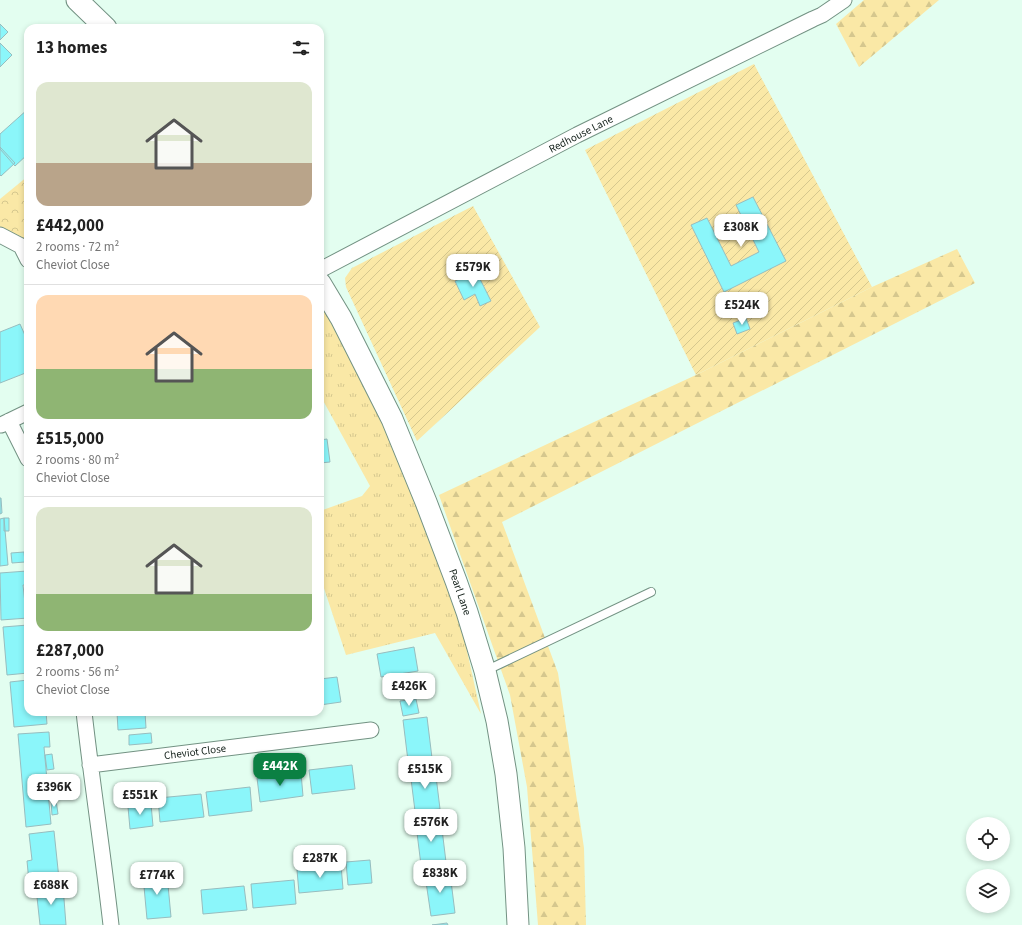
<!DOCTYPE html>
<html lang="en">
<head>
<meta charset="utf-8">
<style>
  body { margin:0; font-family:"Source Sans 3",sans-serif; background:#f6f6f6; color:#222; height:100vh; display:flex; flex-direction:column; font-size:15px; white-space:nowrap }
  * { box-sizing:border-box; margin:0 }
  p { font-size:13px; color:#767676 }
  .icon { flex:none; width:22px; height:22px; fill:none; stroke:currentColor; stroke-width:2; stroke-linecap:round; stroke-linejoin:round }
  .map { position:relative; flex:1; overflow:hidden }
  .drawer { position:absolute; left:24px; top:24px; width:300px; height:692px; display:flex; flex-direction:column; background:#fff; border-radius:12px; box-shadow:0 2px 6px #0003 }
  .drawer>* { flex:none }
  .controls { position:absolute; left:966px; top:817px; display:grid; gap:8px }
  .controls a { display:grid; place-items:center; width:44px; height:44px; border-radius:50%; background:#fff; box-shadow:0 2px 6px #0003; font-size:20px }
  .price { position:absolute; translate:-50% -34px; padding:0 9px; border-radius:8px; background:#fff; color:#222; font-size:13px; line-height:26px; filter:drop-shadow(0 1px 2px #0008) }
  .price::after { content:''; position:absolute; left:50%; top:24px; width:12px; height:9px; margin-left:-6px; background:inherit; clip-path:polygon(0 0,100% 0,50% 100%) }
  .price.selected { background:#0b8043; color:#fff }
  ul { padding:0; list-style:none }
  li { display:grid; align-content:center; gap:8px; height:212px; padding:0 12px }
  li+li { border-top:1px solid #e0e0e0 }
  li span { display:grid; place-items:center; height:124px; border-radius:12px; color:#555 }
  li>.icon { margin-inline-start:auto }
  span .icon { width:72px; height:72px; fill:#fffc; stroke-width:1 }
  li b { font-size:17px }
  h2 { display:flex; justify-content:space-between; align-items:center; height:48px; padding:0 12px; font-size:17px }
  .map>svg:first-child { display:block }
</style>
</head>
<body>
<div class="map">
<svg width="1022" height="925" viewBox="0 0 1022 925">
  <defs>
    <pattern id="grass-tufts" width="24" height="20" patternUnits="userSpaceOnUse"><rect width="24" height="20" fill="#fae8a6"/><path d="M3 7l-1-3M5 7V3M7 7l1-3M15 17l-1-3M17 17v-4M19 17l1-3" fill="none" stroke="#d5c78e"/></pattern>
    <pattern id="forest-firs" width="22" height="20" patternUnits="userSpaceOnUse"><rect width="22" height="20" fill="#fae8a6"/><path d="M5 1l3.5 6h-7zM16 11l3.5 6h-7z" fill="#d5c78e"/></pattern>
    <pattern id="park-crowns" width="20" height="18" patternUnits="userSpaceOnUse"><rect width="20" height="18" fill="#fae8a6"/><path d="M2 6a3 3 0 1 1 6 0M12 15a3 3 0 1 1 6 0" fill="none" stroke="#d5c78e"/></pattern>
    <pattern id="garden-furrows" width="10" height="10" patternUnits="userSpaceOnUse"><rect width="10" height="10" fill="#fae8a6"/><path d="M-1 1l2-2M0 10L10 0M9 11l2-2" fill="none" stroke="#d5c78e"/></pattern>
  </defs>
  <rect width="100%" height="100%" fill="#e3fef0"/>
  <!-- grass -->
  <path fill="url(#grass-tufts)" d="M320,306L328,311L400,457L461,624L481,714L435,633L346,655L320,576V511L362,496L370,486L320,395Z"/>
  <!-- forest -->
  <path fill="url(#forest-firs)" d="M864,0H939L859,67L836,24Z
    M957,249L975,283L502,522L558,673L584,848L586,925H538L527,787L510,695L439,495L594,422L696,375L872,287Z"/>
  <!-- park -->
  <path fill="url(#park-crowns)" d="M28,176V260L0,235V199Z"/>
  <!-- garden -->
  <path fill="url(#garden-furrows)" d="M754,64L872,287L696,375L585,150Z
    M473,206L540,327L417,441L346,287L345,278L352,268Z"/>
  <!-- building -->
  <path fill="#8bf6fa" stroke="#97bdbf" d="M0,24L8,32L0,40Z
    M0,43L12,55L0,67Z
    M28,109V154L15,166L0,149V134Z
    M0,147L15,163L1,176L0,175Z
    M753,197L786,261L724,292L691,225L707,218L731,266L759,252L736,205Z
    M463,268L466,277L456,280L454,271Z
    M476,271L491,301L480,306L475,294L464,300L455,281Z
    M746,318L750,329L737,334L733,323Z
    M20,324L28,342V372L0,383V332Z
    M327,439L330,462L320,463V440Z
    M0,498H1L2,513L0,514Z
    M4,518H9V531H4Z
    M4,518L8,565L0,566V519Z
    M24,552L25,562L12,563L11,553Z
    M27,571L28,585H23L25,603H28V618L1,620L0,573Z
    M28,625V673L7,675L3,627Z
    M414,647L418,671L381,677L377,654Z
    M337,677L341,702L320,705V679Z
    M28,680V712H46L47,724L14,727L10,682Z
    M416,699L419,713L403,716L400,701Z
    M117,712H145L146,728L118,730Z
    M427,717L432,758L408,761L403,720Z
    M49,732L50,747H44L51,824L26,827L18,734Z
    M151,733L152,743L129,745V735Z
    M52,754L54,769L47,770L45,755Z
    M352,765L355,789L312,794L309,770Z
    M435,768L440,809L415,811L410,771Z
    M301,773L303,796L260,802L257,778Z
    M250,787L252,811L209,816L206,792Z
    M201,794L204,817L160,822L158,798Z
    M56,800L58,814L52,815L51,801Z
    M151,804L153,826L130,829L128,807Z
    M441,821L446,862L421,865L416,825Z
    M54,831L59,879L29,882L27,861L32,860L29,834Z
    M370,860L372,883L348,885L346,862Z
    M341,865L343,889L299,893L297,870Z
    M450,873L455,913L431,916L425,875Z
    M167,874L171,917L147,919L143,876Z
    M294,880L296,904L253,908L251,884Z
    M63,886L66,925H40L36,888Z
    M244,886L247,910L203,914L201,890Z
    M447,923L448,925H432Z"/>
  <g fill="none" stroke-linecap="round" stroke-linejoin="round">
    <!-- service casing -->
    <g stroke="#739283" stroke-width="10">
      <path id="service" d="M485,671L651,592"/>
    </g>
    <!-- minor casing -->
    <g stroke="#739283" stroke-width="17">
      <path id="minor" d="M0,235L21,246L28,260
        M320,270L577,135L813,19L822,15L844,0
        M9,421L28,459
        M1,425L28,412
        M84,712C92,783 103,854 111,925
        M90,765L371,730"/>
    </g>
    <!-- secondary casing -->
    <g stroke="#739283" stroke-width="23">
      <path id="secondary" d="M77,0L106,28
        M320,283L341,318L392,419L426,502L456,581L467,612L485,671L497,721L506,774L514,848L518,925"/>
    </g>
    <!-- service -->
    <use href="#service" stroke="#fff" stroke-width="8"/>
    <!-- minor -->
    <use href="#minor" stroke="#fff" stroke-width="15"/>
    <!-- secondary -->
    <use href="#secondary" stroke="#fff" stroke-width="21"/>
  </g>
  <g text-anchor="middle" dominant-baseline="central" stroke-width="3" stroke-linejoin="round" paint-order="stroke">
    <!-- street labels -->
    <g font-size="11" fill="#13201a" stroke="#fff">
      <text transform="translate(581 134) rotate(-27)">Redhouse Lane</text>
      <text transform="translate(460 592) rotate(71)">Pearl Lane</text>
      <text transform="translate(195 752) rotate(-7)">Cheviot Close</text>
    </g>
  </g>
</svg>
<div class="controls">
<a><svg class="icon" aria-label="locate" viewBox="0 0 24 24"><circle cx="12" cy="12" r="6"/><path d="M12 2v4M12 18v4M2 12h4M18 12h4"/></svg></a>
<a><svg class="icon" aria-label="layers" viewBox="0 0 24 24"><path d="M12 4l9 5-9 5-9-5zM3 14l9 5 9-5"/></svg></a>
</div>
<b class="price" style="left:741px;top:248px">£308K</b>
<b class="price" style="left:473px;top:288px">£579K</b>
<b class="price" style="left:742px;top:326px">£524K</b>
<b class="price" style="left:409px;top:707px">£426K</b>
<b class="price selected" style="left:280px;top:787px">£442K</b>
<b class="price" style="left:425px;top:790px">£515K</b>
<b class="price" style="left:54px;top:808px">£396K</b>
<b class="price" style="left:140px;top:816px">£551K</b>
<b class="price" style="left:431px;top:843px">£576K</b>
<b class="price" style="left:320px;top:879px">£287K</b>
<b class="price" style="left:440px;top:894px">£838K</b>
<b class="price" style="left:157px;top:896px">£774K</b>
<b class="price" style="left:51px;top:906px">£688K</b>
<section class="drawer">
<h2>13 homes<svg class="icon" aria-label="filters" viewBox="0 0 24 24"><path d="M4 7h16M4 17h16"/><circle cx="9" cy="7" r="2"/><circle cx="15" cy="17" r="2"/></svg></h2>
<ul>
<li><span style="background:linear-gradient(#dfe7d0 65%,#b9a48a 0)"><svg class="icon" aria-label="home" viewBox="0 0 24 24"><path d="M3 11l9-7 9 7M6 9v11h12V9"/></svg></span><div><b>£442,000</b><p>2 rooms · 72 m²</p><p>Cheviot Close</p></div></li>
<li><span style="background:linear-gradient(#ffd9b3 60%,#8fb573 0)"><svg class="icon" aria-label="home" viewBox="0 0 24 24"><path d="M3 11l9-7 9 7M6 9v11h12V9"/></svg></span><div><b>£515,000</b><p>2 rooms · 80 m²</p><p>Cheviot Close</p></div></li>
<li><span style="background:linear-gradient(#dfe7d0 70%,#8fb573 0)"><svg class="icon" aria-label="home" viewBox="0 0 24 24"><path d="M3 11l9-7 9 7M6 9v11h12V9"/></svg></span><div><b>£287,000</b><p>2 rooms · 56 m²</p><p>Cheviot Close</p></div></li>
</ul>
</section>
</div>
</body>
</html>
